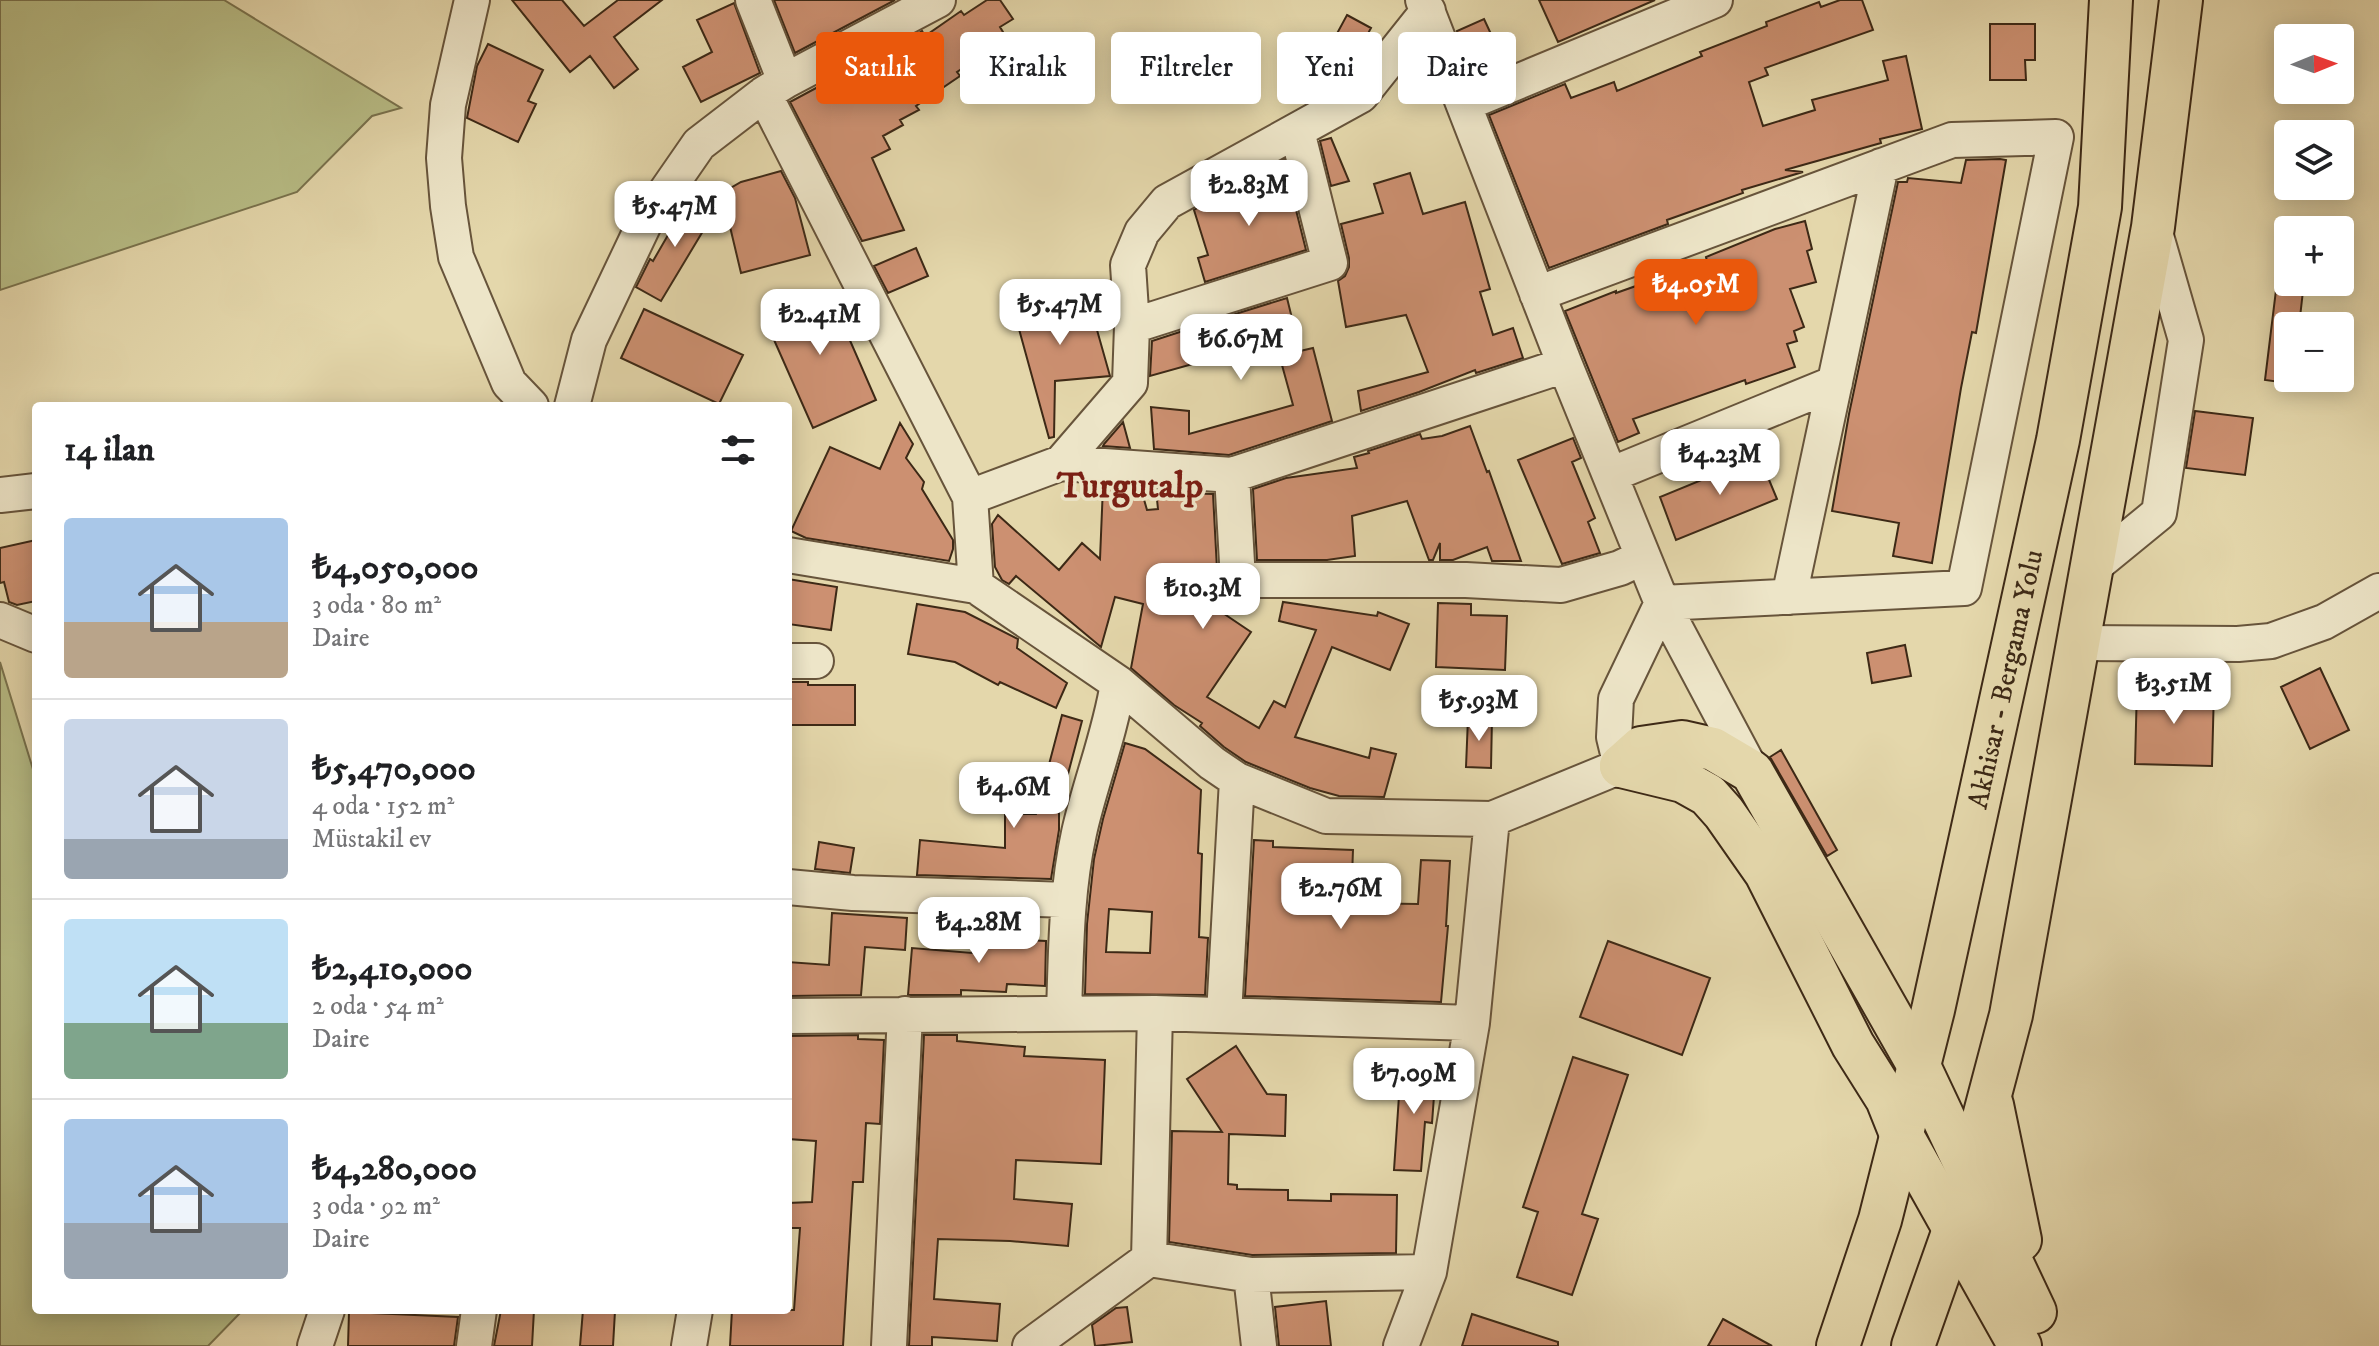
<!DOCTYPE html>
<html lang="tr">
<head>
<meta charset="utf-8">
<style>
  body { margin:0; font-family:"IM FELL DW Pica",serif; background:#f6f6f6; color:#202124; height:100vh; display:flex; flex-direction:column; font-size:30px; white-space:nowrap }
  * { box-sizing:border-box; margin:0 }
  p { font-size:26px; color:#757577 }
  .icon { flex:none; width:44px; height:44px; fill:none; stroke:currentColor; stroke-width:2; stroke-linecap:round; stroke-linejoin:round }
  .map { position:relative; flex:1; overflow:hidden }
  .side { position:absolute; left:32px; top:402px; width:760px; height:912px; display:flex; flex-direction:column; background:#fff; border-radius:8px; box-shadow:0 4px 20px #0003 }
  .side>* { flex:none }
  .guide { position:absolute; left:816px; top:32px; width:760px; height:72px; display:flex; gap:16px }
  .needle { width:52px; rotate:89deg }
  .fabs { position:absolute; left:2274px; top:24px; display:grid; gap:16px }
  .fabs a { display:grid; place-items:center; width:80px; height:80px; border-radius:8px; background:#fff; box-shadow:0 4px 20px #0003; font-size:40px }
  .price { position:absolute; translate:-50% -68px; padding:0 18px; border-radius:16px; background:#fff; color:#222; font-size:26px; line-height:52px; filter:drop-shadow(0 2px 4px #0008) }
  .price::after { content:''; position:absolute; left:50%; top:48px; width:24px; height:18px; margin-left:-12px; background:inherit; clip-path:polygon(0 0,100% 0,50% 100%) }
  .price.on { background:#ea580c; color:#fff }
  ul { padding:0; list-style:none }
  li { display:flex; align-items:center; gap:24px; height:200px; padding:0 32px }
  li+li { border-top:2px solid #e0e0e0 }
  li span { display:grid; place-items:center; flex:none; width:224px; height:160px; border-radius:8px; color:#555 }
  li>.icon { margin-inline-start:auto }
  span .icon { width:96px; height:96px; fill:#fffc; stroke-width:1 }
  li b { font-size:34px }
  h2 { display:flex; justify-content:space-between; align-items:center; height:96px; padding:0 32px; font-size:34px }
  .tag { padding:0 28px; border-radius:8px; background:#fff; box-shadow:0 4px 20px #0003; font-size:28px; line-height:72px }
  .tag.on { background:#ea580c; color:#fff }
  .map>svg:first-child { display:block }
</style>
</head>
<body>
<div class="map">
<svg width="2379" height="1346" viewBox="0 0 2379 1346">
  <rect width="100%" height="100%" fill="#e4d7ab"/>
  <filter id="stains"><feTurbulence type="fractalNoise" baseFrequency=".0025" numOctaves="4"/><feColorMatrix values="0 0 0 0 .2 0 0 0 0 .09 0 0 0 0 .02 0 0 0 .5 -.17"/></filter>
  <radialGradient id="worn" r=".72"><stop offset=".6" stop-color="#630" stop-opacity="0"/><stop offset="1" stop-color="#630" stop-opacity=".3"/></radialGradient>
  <!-- green -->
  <path fill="#b8bd86" stroke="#7a734e" stroke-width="2" d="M0,0H224L401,108L372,116L297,192L0,290Z
    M0,662L36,779V1310H243L208,1346H0Z"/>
  <!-- building -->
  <path fill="#cc9071" stroke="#3d2916" stroke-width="2" fill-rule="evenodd" d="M512,0H562L584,26L618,0H662L614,37L638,69L614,88L590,56L570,72Z
    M774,0H895L795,53Z
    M987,0H1000L1013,19L1000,27L1003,32L984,45L988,51L957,72L960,76L916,106L919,110L900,120L903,125L883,136L890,149L872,158L904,230L862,241L790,102L881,53L884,57L922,31L925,36L961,11L964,15Z
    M1539,0H1655L1558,42Z
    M1840,0H1862L1873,30L1765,68L1768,75L1749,82L1763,126L1815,110L1812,100L1888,80L1883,61L1906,56L1922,129L1880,139L1881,143L1785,170L1803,172L1742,190L1743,193L1667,220L1668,224L1549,268L1489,115L1565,84L1571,98L1614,82L1617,91L1702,56L1700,52L1767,26L1766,22L1819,2L1821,7Z
    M734,3L760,73L701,102L683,67L712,52L697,20Z
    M1347,15L1371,28L1341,83L1335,87L1314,76Z
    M1484,19L1504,62L1474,76L1457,31Z
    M1990,24H2035V60H2025L2026,80H1990Z
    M488,44L543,70L528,101L536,104L518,142L467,118L477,66Z
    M1331,138L1349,181L1331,186L1320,141Z
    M2000,159L2006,160L1976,333L1972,332L1961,388L1932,563L1893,556L1899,523L1832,511L1849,414L1898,182H1907L1908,178L1961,183L1966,160Z
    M781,171L795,198L810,255L741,273L722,193L741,182Z
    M1410,173L1423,214L1465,202L1490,289L1480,292L1493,335L1513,328L1523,358L1476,373L1475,370L1419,392L1361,411L1358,391L1428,372L1406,315L1346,327L1338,281L1345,276L1349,267V258L1341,224L1383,213L1374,184Z
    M1287,174L1306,250L1205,282L1198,258L1208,255L1194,210L1226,192Z
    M690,197L715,211L661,301L636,287L650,259L653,261Z
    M1805,221L1812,249L1807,251L1816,282L1790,289L1804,327L1794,331L1797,341L1787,344L1795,367L1746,384L1745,380L1633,419L1639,433L1618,442L1565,311L1616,291V293L1707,261L1706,257L1775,229Z
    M916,248L928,276L888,293L874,266Z
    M2277,282H2304L2299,326H2288V383L2265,380Z
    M819,290H828L876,400L813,428L763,315Z
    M1086,291L1110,376L1055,381L1054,437L1049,438L1014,311Z
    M1287,298L1300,351L1313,348L1332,421L1229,455L1154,449L1151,407L1189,411V434L1293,405L1277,347L1234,357L1232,353L1150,376L1152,341L1189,329L1218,327L1216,320Z
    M644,309L743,355L719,404L621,358Z
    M2195,411L2253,418L2245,475L2186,468Z
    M1123,422L1130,448L1103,446L1104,444Z
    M900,423L913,444L906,458L924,482L922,489L953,540V549L949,561L806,538L791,531L830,447L880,469Z
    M1470,426L1487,472L1489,471L1521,561H1492L1487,547L1453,560H1440V543L1433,560H1429L1407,501L1352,516L1355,556L1327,560H1257L1253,489L1286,478L1357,468L1354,457L1369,453L1368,451L1420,434L1422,439L1442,436Z
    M1573,438L1581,458L1572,462L1595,518L1588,522L1600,553L1562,564L1518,460Z
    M1767,453L1774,472L1767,475L1777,499L1676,540L1660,497Z
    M1103,486L1141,489L1147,510L1158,509L1156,490L1177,491L1178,493L1213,494L1217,569L1173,570L1172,586L1215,592L1214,607L1251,632L1207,697L1259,728L1274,701L1285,707L1316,630L1279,621L1283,602L1377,616L1378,612L1409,624L1390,670L1332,647L1295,737L1369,758L1371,748L1396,754L1384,797L1339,796L1310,788L1246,762L1224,747L1200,726L1202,723L1174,705L1131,668L1143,604L1115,597L1101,647L1016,576L1009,584L1002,580L995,567L992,524L998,515L1059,570L1082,543L1100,559Z
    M36,540V601L17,605L9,602L4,582L0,583V548Z
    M788,579L837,587L831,630L788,624Z
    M1438,603L1471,604V615L1507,616L1505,670L1436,667Z
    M917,604L965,612L1018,639L1017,648L1067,683L1056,708L1000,682L998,685L955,662L908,654Z
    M1905,645L1911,676L1872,683L1867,653Z
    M2320,668L2349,730L2310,749L2281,687Z
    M788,682H808V685H855V725H788Z
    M2137,686L2214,689L2212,766L2135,764Z
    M1062,715L1082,721L1059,808V830L1051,879L917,875L920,840L1005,848V814H1036Z
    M1468,718H1492L1491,768L1466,767Z
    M1125,743L1145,749L1201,790L1198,853L1202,854L1199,937L1208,938L1205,995L1085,994L1087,924L1094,859L1103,819ZM1109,909L1152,912L1150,953L1106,952Z
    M1781,750L1837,850L1827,856L1770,757Z
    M1254,840L1273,841V847L1353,850L1351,903L1418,904L1421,860L1450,861L1446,926H1448L1441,1002L1245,996Z
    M819,842L854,848L850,873L815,869Z
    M832,913L907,918L905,950L865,947L861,995L788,996V962L829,965Z
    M974,926L1010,928L1009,939L1046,941L1045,986L1007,984L1006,992L961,990V995H908L912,948L972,953Z
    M1608,941L1710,978L1682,1055L1580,1017Z
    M858,1035V1039L884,1040L880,1124L866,1123L863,1182H853L843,1346H730L732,1310H794L800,1228H788V1203L812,1202L816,1141L788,1139V1036Z
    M924,1035H957V1041L1025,1047L1024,1056L1105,1060L1101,1164L1016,1160L1014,1199L1072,1204L1068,1246L1010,1241L938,1239L934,1299L1000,1304L997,1341L932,1337V1346H909Z
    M1236,1046L1267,1094L1286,1095L1285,1136L1229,1134L1228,1184L1237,1185V1189L1288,1190V1200L1331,1201V1194L1397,1195L1396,1253L1252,1255L1169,1242L1172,1131L1222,1132L1187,1079Z
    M1573,1057L1628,1075L1582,1214L1598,1219L1572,1295L1517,1277L1538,1212L1523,1207Z
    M1401,1066L1436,1069L1432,1123L1425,1122L1421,1171L1394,1170Z
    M1326,1301L1331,1346H1279L1275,1307Z
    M1127,1307L1132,1342L1095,1346L1092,1325L1116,1308Z
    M501,1310H534L532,1346H494Z
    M583,1310L615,1311L613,1346H580Z
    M349,1312L458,1317L454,1346H348Z
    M1472,1314L1558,1342V1346H1462Z
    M1723,1319L1772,1346H1708Z"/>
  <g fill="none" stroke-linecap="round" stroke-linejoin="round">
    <!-- minor casing -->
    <g stroke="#67543b" stroke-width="38">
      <path id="minor" d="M472,0L448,105L444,158L448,206L456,257L509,383L531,406
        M753,0L785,81
        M1423,0L1565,365L1662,603L1752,772
        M764,94L970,497L976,586L1118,683L1212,763L1237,780L1326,816L1492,819L1621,766L1614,737L1616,699L1662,603L1964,588L2056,137L1952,140L1537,294
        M1464,104L1715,0
        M1132,326L1330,263L1297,131
        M572,406L589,340L645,222L699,144L764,94L785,81L938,0
        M1061,463L1130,383L1132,326L1128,265L1142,232L1167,202L1361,95L1428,11
        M1232,475L1238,580H1466L1561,585L1620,568L1643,557
        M1610,475L1835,383
        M0,495L36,491
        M970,497L1061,463L1232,475L1565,365
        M788,555L976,586
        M2093,567L2159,513L2186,340L2154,229
        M1789,597L1881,166
        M0,620L36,635
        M2079,643L2238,644L2271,641L2324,622L2379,591
        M788,661H816
        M788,887L853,893L1068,900
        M1064,1013C1066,953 1066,892 1079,833C1090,783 1110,735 1118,683
        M1224,1015L1237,780
        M788,1016L1155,1013L1472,1023
        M1149,1259L1251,1275L1429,1272
        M1251,1275L1259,1346
        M315,1346L327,1310
        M474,1346L479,1310
        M689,1346L695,1310
        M889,1346L905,1014
        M1030,1346L1149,1259L1155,1013
        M1401,1346L1429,1272L1472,1023L1492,819"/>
    </g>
    <!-- major casing -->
    <g stroke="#3d2916" stroke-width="46">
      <g id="major">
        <path d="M1621,766L1641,748L1682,742L1713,749L1752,772L1918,1064L2035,1312"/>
        <path d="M1621,766L1683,781L1708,795L1724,813L1766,873L1853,1045L1887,1099L1901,1134L2020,1346"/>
        <path d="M1992,1105L2020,1240"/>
        <path id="s1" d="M1838,1346L1880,1220L1933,1010L2058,440L2100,207L2111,0"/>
        <path d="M1913,1346L1955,1227L2011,1015L2153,227L2181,0"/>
      </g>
    </g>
    <!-- minor -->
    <use href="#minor" stroke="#ede5c8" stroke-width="34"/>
    <!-- major -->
    <use href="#major" stroke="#e4d7ab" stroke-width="42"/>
  </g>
  <g text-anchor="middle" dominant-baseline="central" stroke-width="7" stroke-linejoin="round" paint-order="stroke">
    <!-- street labels -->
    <g font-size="28" fill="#3d2916" stroke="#ede5c8">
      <text stroke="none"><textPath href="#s1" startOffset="688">Akhisar - Bergama Yolu</textPath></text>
    </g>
    <!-- district labels -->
    <g font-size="36" font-weight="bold" fill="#7a1f14" stroke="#ede5c8">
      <text x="1130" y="486">Turgutalp</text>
    </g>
  </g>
  <rect width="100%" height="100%" filter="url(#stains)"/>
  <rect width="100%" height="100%" fill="url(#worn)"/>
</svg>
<div class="fabs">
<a><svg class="needle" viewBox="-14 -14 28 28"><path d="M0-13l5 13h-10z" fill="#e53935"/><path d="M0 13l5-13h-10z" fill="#757577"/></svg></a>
<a><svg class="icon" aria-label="layers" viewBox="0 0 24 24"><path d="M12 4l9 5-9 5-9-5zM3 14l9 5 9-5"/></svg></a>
<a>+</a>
<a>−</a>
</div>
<b class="price" style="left:1249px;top:228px">₺2.83M</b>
<b class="price" style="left:675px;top:249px">₺5.47M</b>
<b class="price on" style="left:1696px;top:327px">₺4.05M</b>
<b class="price" style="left:1060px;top:347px">₺5.47M</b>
<b class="price" style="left:820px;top:357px">₺2.41M</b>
<b class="price" style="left:1241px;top:382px">₺6.67M</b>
<b class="price" style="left:1720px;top:497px">₺4.23M</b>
<b class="price" style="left:1203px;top:631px">₺10.3M</b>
<b class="price" style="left:2174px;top:726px">₺3.51M</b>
<b class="price" style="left:1479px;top:743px">₺5.93M</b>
<b class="price" style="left:1014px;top:830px">₺4.6M</b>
<b class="price" style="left:1341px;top:931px">₺2.76M</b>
<b class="price" style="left:979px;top:965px">₺4.28M</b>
<b class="price" style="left:1414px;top:1116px">₺7.09M</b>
<div class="guide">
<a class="tag on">Satılık</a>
<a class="tag">Kiralık</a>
<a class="tag">Filtreler</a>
<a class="tag">Yeni</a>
<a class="tag">Daire</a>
</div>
<section class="side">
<h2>14 ilan<svg class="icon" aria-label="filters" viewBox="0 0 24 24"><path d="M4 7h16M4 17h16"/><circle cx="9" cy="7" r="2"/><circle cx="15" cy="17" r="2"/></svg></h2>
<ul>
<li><span style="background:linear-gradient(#a9c7e8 65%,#b9a48a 0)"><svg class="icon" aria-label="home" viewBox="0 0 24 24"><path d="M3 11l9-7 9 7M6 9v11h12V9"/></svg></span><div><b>₺4,050,000</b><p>3 oda · 80 m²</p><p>Daire</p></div></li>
<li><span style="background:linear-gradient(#c9d6e8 75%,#9aa5b1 0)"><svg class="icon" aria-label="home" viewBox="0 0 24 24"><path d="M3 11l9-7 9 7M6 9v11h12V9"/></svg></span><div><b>₺5,470,000</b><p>4 oda · 152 m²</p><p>Müstakil ev</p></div></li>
<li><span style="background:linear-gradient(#bfe0f5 65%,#7fa58c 0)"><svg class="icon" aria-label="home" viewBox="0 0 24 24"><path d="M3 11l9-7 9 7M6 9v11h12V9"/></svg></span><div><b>₺2,410,000</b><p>2 oda · 54 m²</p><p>Daire</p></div></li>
<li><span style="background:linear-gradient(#a9c7e8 65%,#9aa5b1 0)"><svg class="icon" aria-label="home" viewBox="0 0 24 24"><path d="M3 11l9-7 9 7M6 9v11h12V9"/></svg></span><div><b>₺4,280,000</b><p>3 oda · 92 m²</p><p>Daire</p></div></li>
</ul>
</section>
</div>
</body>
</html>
